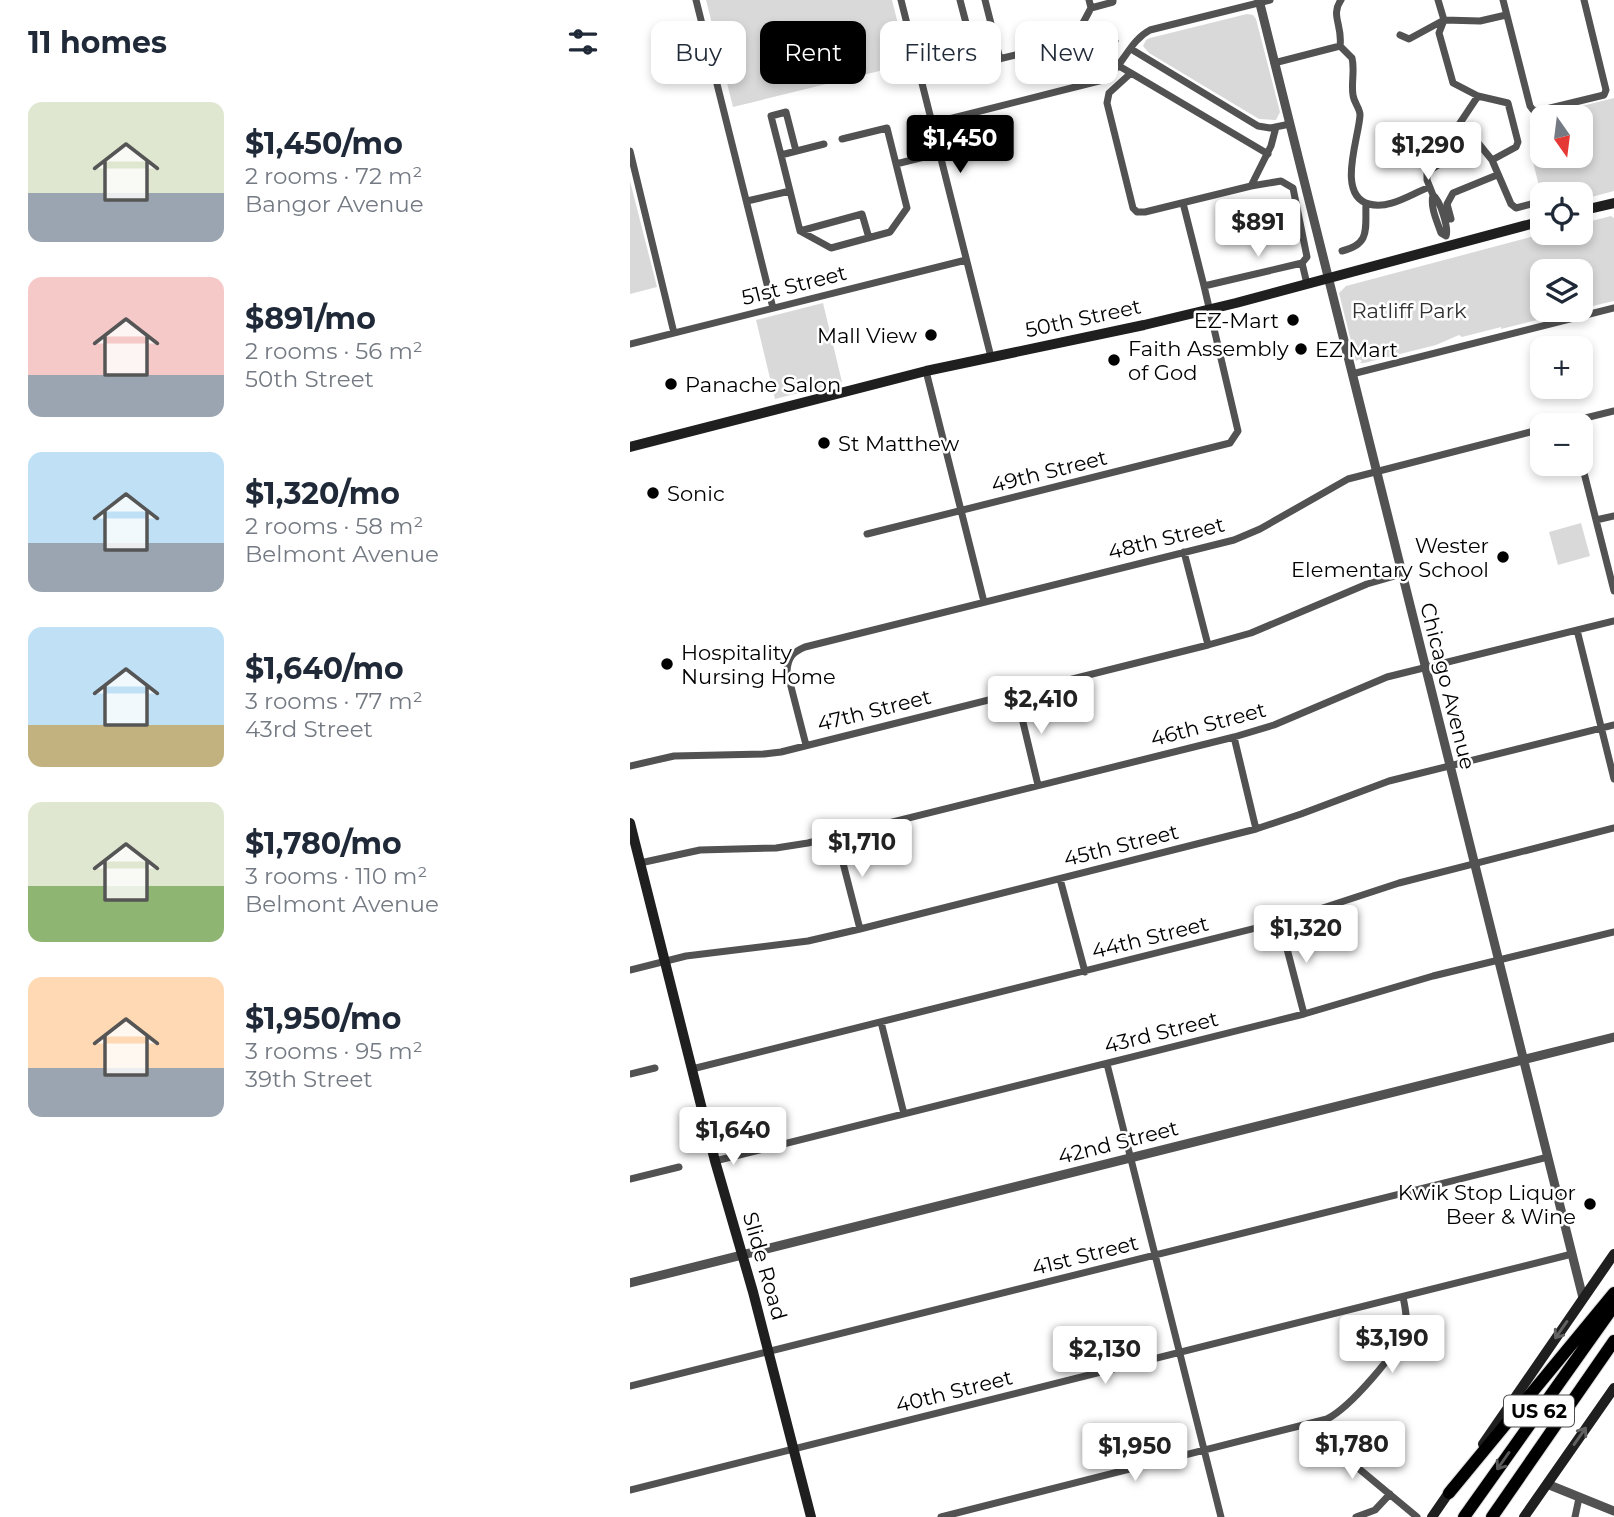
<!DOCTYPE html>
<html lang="en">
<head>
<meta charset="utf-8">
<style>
  body { margin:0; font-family:Montserrat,sans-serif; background:#f2f2f3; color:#1f2937; height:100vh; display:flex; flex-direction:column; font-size:26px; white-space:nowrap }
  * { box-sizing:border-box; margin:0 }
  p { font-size:23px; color:#747a83 }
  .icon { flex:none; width:38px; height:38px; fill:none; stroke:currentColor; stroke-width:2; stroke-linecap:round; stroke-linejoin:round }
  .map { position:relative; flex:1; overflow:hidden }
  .panel { display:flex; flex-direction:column; background:#fff; width:630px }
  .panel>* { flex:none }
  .hud { position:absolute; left:21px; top:21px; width:665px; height:63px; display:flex; gap:14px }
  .needle { width:46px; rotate:166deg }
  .tools { position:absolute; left:900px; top:105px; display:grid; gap:14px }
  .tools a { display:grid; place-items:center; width:63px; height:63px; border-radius:14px; background:#fff; box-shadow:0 4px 10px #0003; font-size:35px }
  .price { position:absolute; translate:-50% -60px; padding:0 16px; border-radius:7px; background:#fff; color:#222; font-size:23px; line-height:46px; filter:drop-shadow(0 2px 4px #0008) }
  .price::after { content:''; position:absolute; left:50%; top:42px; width:21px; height:16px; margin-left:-10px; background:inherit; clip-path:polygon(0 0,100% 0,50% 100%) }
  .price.selected { background:#000; color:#fff }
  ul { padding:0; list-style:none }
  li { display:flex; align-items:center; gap:21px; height:175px; padding:0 28px }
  li span { display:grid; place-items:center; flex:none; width:196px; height:140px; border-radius:14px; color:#555 }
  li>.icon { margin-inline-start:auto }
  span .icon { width:84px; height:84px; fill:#fffc; stroke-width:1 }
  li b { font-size:30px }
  h2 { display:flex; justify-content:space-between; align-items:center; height:84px; padding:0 28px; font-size:30px }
  .chip { padding:0 24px; border-radius:14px; background:#fff; box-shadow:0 4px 10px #0003; font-size:24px; line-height:63px }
  .chip.selected { background:#000; color:#fff }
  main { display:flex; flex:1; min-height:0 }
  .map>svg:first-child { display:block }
</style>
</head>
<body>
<main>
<section class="panel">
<h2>11 homes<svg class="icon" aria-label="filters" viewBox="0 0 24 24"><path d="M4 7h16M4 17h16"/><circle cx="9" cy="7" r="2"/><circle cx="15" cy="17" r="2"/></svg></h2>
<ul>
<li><span style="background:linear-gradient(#dfe7d0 65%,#9aa5b1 0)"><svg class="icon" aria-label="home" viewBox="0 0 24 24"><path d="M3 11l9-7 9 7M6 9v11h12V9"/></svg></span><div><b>$1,450/mo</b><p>2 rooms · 72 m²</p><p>Bangor Avenue</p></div></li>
<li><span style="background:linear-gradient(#f6c9c9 70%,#9aa5b1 0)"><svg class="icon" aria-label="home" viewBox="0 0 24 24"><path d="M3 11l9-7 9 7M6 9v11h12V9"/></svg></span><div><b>$891/mo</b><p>2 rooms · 56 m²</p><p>50th Street</p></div></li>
<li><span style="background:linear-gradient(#bfe0f5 65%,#9aa5b1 0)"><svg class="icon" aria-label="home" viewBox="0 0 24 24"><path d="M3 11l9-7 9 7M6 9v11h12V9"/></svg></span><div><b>$1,320/mo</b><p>2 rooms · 58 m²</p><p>Belmont Avenue</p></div></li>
<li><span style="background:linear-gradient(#bfe0f5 70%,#c2b280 0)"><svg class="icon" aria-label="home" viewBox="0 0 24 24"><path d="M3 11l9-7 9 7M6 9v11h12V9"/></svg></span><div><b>$1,640/mo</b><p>3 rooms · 77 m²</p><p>43rd Street</p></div></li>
<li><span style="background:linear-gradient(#dfe7d0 60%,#8fb573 0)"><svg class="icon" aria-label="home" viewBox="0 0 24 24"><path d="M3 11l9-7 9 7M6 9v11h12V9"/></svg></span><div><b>$1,780/mo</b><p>3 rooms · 110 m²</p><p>Belmont Avenue</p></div></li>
<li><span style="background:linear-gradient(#ffd9b3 65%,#9aa5b1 0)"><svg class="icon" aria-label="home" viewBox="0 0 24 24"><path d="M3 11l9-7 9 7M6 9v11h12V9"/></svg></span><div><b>$1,950/mo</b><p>3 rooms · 95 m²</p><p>39th Street</p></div></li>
</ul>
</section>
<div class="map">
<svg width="984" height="1517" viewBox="0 0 984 1517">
  <rect width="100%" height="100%" fill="#fff"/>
  <!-- green -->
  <path fill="#d9d9d9" d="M76,0H262L278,64L103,107Z
    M617,14L623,15L626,19L650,112L646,120L629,119L519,53L513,46L516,40L520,38Z
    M984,98V191L950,200V194H912V198L903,162L928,156H950V117H938L936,110Z
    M0,181L27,287L0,294Z
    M981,216L984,218V301L950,309V271H912V310H948L871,329V327L832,337L829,335L806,345L734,363H730L732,361L729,359L726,361L709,293L716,286L916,233H950V224Z
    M193,303L212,382L145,399L126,320Z
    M951,523L960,556L928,565L919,532Z"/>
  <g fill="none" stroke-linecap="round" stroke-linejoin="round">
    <!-- stream -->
    <path stroke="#a0a0a0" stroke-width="2" d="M474,35L488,41"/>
    <!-- motorway casing -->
    <g stroke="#dbdbdb" stroke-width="14">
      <path id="motorway" d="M819,1493L984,1293
        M834,1517L984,1306
        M862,1517L984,1341"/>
    </g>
    <!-- minor -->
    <path stroke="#525252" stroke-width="7" d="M66,0L143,308
      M271,0L361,357
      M330,0L347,65
      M355,0L370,59
      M459,0L461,8L483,2V0
      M873,0L900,106L903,110L908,111L974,95L976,90L954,0
      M770,35L779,39L814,20L808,0
      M710,46C713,26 700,15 711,0
      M501,49L628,126L640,128L660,124
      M644,63L710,46L722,58C725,70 721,83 723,95C724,103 730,108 730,115C729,138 706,195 739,204C760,210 782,193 800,187
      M489,66L501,73L479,93L477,103L503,208L507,212H515L621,186L641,146L646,127
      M501,73L638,154
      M307,74L435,43L446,36L461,8
      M831,122L862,160L886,147L888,142L878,103L848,96
      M303,123L473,80C493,67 499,41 520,30L640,0
      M212,139L257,128L266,164
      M0,151L44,333
      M151,155L141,116L156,112L166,151
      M862,160L881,204L886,208L909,202
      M160,191L151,155L194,144
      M803,195L797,180V172L808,165L810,144L826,129L848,96L823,83L809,33L814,20L850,21L876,15
      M803,195C810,200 819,228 816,236L811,233C807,221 800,207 803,195Z
      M117,201L160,191L170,231L201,248L260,232L277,208L266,164L310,153
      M553,203L574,286L672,263L677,257L663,188L651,181L621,186
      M821,219L817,204L823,193L867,175
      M170,231L232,214L239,238
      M712,251C741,244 735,229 736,203
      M672,263L677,284
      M0,344L336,260
      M296,371L354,602
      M722,374L984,308
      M927,425L984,411
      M950,457L984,591
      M966,520L984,516
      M237,534L600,443L608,431L574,286
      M554,552L578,645
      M947,630L984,779
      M386,693L408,785
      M604,737L626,829
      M176,745L157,671C158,657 163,652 175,647L604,540L630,529L718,479L912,429
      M0,766L44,756L134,754L151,752L578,645L621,633L737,584L772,574
      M206,836L230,929
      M10,863L70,850L146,848L178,843L604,737L644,725L757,677L984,621
      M430,879L455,972
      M650,922L674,1014
      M0,970L56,956L178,941L230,929L626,829L671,814L759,781L984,725
      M251,1022L274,1114
      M477,1064L591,1517
      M62,1069L650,922L769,883L984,828
      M0,1074L25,1068
      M85,1161L674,1014L803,976L984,932
      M0,1179L49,1167
      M0,1386L918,1157
      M692,1422L704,1448L787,1517
      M0,1490L942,1254
      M311,1517L697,1419C719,1408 768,1353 775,1329C778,1319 775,1307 773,1297
      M726,1517L745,1510L760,1494
      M945,1517L949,1498"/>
    <!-- tertiary -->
    <path stroke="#525252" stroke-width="9" d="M629,0L953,1298
      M0,1283L984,1037
      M917,1484L984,1511"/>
    <!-- secondary -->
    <path stroke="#1f1f1f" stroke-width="10" d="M950,211L984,203
      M0,447L296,371L514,325L606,303L912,221
      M0,823L85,1161L123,1292L181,1517
      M853,1444L984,1254
      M802,1517L822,1488
      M894,1517L984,1388"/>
    <!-- motorway -->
    <use href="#motorway" stroke="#000" stroke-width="12"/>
  </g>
  <!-- one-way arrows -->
  <defs><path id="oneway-shaft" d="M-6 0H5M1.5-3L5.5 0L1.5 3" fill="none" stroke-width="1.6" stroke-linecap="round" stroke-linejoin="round" transform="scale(1.75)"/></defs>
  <g stroke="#626262">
    <use href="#oneway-shaft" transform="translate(931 1330) rotate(125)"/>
    <use href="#oneway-shaft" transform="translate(950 1436) rotate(-55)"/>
  </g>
  <use stroke="#595959" href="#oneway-shaft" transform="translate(873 1461) rotate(125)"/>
  <!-- markers -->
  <g fill="#000" stroke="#fff" stroke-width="2.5">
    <circle cx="663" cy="320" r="7"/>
    <circle cx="301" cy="335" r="7"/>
    <circle cx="671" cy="349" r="7"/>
    <circle cx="484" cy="360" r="7"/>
    <circle cx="41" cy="384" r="7"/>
    <circle cx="194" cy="443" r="7"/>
    <circle cx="23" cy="493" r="7"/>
    <circle cx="873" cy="557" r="7"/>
    <circle cx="37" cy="664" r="7"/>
    <circle cx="960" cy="1204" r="7"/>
  </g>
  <g text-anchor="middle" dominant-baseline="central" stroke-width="5" stroke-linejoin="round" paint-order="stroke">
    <!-- shield labels -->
    <rect fill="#fff" stroke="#4c4c4c" stroke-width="2" x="874" y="1395.5" width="70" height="31" rx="5"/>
    <g font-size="19" font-weight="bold" fill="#000">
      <text x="909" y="1411">US 62</text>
    </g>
    <!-- street labels -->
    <g font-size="21" fill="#000" stroke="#fff">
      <text transform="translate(164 285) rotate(-14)">51st Street</text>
      <text transform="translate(453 318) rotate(-12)">50th Street</text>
      <text transform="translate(419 471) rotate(-14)">49th Street</text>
      <text transform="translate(536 538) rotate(-14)">48th Street</text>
      <text transform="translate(818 686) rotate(76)">Chicago Avenue</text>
      <text transform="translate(244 710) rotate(-14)">47th Street</text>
      <text transform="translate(578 724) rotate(-15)">46th Street</text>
      <text transform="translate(491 845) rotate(-14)">45th Street</text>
      <text transform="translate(520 937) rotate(-14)">44th Street</text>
      <text transform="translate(531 1032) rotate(-14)">43rd Street</text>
      <text transform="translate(488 1142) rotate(-14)">42nd Street</text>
      <text transform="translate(455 1255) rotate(-14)">41st Street</text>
      <text transform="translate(135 1266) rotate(74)">Slide Road</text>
      <text transform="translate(324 1391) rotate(-14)">40th Street</text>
    </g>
    <!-- park labels -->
    <g font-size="21" fill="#303030" stroke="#fff">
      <text x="779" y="310">Ratliff Park</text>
    </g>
    <!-- poi labels -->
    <g font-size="21" fill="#000" stroke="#fff" text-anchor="start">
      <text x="649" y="320" text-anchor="end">EZ-Mart</text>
      <text x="287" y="335" text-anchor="end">Mall View</text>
      <text x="498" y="348">Faith Assembly<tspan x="498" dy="24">of God</tspan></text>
      <text x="685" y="349">EZ Mart</text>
      <text x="55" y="384">Panache Salon</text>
      <text x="208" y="443">St Matthew</text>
      <text x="37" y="493">Sonic</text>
      <text x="859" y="545" text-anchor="end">Wester<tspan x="859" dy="24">Elementary School</tspan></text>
      <text x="51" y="652">Hospitality<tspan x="51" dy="24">Nursing Home</tspan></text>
      <text x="946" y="1192" text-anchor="end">Kwik Stop Liquor<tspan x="946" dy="24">Beer &amp; Wine</tspan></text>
    </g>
  </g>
</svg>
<div class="tools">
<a><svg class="needle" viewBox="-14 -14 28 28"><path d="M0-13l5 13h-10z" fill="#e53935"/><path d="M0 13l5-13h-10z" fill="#747a83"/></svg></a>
<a><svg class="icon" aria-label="locate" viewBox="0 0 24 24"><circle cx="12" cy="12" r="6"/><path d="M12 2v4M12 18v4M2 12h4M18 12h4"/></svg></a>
<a><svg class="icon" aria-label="layers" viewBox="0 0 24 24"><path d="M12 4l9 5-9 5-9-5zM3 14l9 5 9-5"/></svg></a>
<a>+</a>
<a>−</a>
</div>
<b class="price selected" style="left:330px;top:175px">$1,450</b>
<b class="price" style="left:798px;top:182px">$1,290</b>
<b class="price" style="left:628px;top:259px">$891</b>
<b class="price" style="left:411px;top:736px">$2,410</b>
<b class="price" style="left:232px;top:879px">$1,710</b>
<b class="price" style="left:676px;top:965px">$1,320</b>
<b class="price" style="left:103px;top:1167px">$1,640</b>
<b class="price" style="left:762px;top:1375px">$3,190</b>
<b class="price" style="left:475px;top:1386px">$2,130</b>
<b class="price" style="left:722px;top:1481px">$1,780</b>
<b class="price" style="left:505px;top:1483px">$1,950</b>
<div class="hud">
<a class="chip">Buy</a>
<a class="chip selected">Rent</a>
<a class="chip">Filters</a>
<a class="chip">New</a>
</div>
</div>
</main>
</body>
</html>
